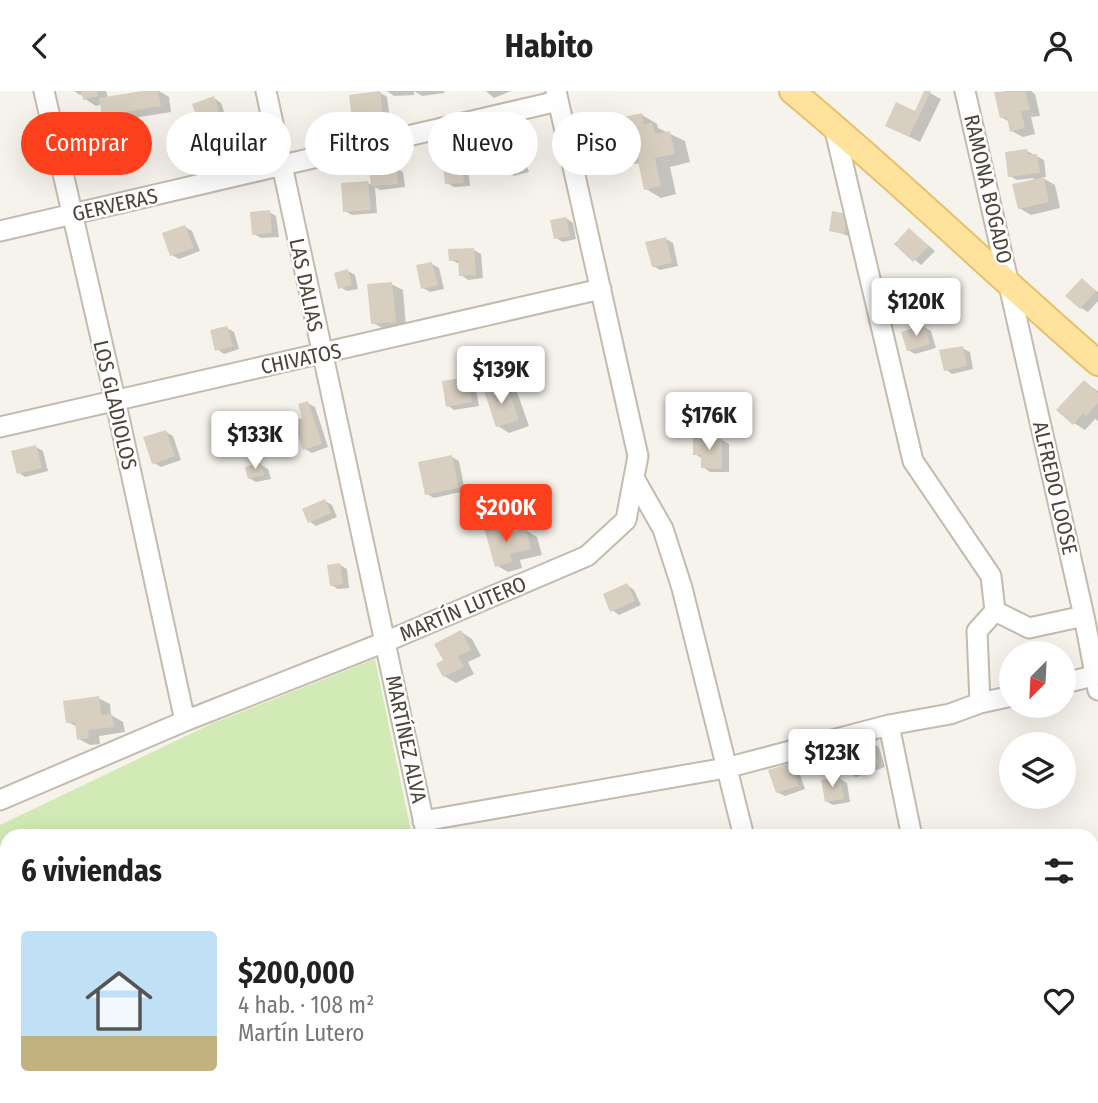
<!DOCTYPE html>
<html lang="es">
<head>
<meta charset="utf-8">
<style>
  body { margin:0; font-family:"Fira Sans Condensed",sans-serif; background:#f6f6f6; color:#222; height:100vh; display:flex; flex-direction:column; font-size:26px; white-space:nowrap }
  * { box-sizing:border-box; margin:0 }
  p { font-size:23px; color:#767676 }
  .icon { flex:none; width:38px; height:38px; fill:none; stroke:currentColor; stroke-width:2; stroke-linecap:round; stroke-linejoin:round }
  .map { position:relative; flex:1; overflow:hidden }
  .sheet { position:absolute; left:0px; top:738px; width:1099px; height:275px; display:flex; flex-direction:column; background:#fff; border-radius:21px 21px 0 0; box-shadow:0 7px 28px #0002 }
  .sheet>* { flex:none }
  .guide { position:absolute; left:21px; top:21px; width:700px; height:63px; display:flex; gap:14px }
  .needle { width:46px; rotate:204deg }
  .controls { position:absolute; left:999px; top:550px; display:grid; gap:14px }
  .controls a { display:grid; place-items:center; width:77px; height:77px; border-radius:50%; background:#fff; box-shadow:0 7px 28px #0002; font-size:35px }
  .price { position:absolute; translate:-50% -60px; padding:0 16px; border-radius:7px; background:#fff; color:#222; font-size:23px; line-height:46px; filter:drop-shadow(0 2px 4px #0008) }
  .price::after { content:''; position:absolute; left:50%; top:42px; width:21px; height:16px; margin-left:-10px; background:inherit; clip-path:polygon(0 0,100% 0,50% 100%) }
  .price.selected { background:#fc3f1d; color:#fff }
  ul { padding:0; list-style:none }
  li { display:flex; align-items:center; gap:21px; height:175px; padding:0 21px }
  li+li { border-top:2px solid #e0e0e0 }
  li span { display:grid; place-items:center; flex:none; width:196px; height:140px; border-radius:7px; color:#555 }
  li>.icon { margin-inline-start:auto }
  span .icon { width:84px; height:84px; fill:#fffc; stroke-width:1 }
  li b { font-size:30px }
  h2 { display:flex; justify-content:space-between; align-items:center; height:84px; padding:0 21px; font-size:30px }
  .tag { padding:0 24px; border-radius:32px; background:#fff; box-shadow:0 7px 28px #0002; font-size:24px; line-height:63px }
  .tag.selected { background:#fc3f1d; color:#fff }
  header { display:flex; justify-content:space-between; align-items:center; height:91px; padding:0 21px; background:#fff; font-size:32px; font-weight:700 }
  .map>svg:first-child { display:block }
</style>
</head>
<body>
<header><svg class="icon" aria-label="back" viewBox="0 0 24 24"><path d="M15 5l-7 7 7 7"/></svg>Habito<svg class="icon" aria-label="person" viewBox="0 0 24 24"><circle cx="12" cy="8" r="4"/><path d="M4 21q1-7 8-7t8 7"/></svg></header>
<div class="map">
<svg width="1098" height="1012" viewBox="0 0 1098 1012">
  <rect width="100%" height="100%" fill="#f6f3ec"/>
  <!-- green -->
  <path fill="#d2eab5" d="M375,568L412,745L7,746V1006H204L206,1012H0V734L211,633Z
    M210,1006H476L477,1012H211Z"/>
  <!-- shadow -->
  <path fill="#0003" d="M74,0H106L108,7L159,0L169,6L171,21L115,30L104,24L102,13L96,15L85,8L83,3L80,4Z
    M387,0H414V4L394,5Z
    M414,0H444V2L422,5Z
    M486,0H511L494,7Z
    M926,0L941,8L920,51L898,40L915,22Z
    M1006,0H1031L1035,3L1040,25L1031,26L1035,43L1023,46L1012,40L1010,31L1001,26L996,2Z
    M379,1L387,6L390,28L361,32L354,28Z
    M214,7L221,12L233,47L229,48L222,44L216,32L207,35L200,31Z
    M642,24L657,33L658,37L685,50L690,71L670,76L676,103L661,107L646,98L640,72L617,76L601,67Z
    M511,44L518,48L529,81L514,85L507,81Z
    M1027,60L1044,69L1046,86H1041L1055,94L1060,117L1031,124L1019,117L1034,87L1017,89L1010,85Z
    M461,70L468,74L470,95L454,96L447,92Z
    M396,77L403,81L405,96L380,99L375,96L377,122L352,124L345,120L368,92L372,94Z
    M269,121L276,125L279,146L261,147L254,143Z
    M847,125L851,146L831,139Z
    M566,127L573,132L576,148L563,151L556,147Z
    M185,136L192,140L200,160L179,168L172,164Z
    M910,139L935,160L921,174L896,153Z
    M666,148L673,152L678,175L660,179L653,175Z
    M474,159L481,163L483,187L468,189L461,184L460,173L451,169Z
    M432,173L439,177L444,198L430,201L423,197Z
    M348,180L355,184L358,198L347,200L340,196Z
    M1082,189L1098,201V210L1088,221L1081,217Z
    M391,193L403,199L406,236L384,238L373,232Z
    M924,236L931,240L936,257L915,263L908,259Z
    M227,237L234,241L239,258L224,263L217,258Z
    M962,257L970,261L973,278L952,283L945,278Z
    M526,258L533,262L541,284L521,291L514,287Z
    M468,288L475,292L479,315L454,319L447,314Z
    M1084,291L1098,300V330L1095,328L1085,339L1074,332Z
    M506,294L517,301L529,335L509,342L498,335Z
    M307,312L315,316L328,356L312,362L305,358Z
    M166,341L173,345L181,369L161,376L154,372Z
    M722,349L729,353V381H710L703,376V368L695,363Z
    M36,356L43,360L48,380L25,386L18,381Z
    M452,366L459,370L465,400L434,407L427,403Z
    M261,374L268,378L271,388L256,391L249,387Z
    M325,410L332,414L337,426L316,435L309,430Z
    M501,434L512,441L526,439L537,446L542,464L520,469L522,477L508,481L496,474Z
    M340,474L347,478L349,497L338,498L331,494Z
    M627,494L634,499L641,514L619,524L612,519Z
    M461,541L472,548L481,565L468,571L474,583L456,592L444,585Z
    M98,607L110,613L111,624L123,631L125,641L99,645L100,653L90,654L79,648L77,636L68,631Z
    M871,652L879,656L885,676L856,686L849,682Z
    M791,674L798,678L805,698L785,705L777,701Z
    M840,688L847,692L850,711L833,714L826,710Z"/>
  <!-- building -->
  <path fill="#d8cfc1" d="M81,0H97L98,5L83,9Z
    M142,0H158L161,15L102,25L99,7Z
    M380,0L383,25L352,29L349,4Z
    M924,0H931L909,46L885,35L896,11L915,20Z
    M1025,0L1030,19L1021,20L1025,37L1010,41L1007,26L1000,27L994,1Z
    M214,5L227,43L221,45L214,27L199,32L192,13Z
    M642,22L644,33L652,32L655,43L670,40L675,63L655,67L661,95L644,99L636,61L601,69L592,63V54L600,47L597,32Z
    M511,42L523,77L505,82L494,48Z
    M1027,58L1028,64L1037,63L1040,82L1008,86L1005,61Z
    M461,68L464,92L445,93L443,70Z
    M396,75L398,93L371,95L369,78Z
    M1044,86L1049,111L1018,118L1012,93Z
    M368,90L371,119L343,121L341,92Z
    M270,119L272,142L252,144L250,121Z
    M832,120L848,123L844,143L829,140Z
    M566,126L570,145L554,148L550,129Z
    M185,134L194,157L170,165L162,142Z
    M909,137L929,155L913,171L894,153Z
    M666,146L672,172L652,176L645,151Z
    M474,157L476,184L459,185L458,169L449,170L448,158Z
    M432,171L438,194L421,198L416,174Z
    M348,178L352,194L338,198L334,182Z
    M1082,187L1096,200L1080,218L1065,205Z
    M392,191L396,231L371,233L367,193Z
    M924,234L930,253L907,260L901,241Z
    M227,235L233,255L215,260L210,239Z
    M963,255L967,275L944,280L939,259Z
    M526,256L534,281L512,288L504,263Z
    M468,286L472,311L446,316L442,290Z
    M1084,289L1098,302V312L1086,325L1083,322L1073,334L1056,319Z
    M506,293L519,329L496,336L484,300Z
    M308,310L322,353L303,359L293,330L302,327L298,313Z
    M166,339L175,365L152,373L143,346Z
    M693,347L722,348V378L701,377V364H693Z
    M36,354L42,377L17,383L11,360Z
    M452,364L459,397L425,404L418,371Z
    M261,372L264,384L248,388L245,376Z
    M325,408L331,422L308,432L302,418Z
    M501,433L504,443L526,437L531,458L510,463L512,471L495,476L484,437Z
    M340,472L343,493L330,495L327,474Z
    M627,492L635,510L610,521L603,503Z
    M461,539L471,559L458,565L464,576L443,586L436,573L443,569L434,553Z
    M99,605L101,624L112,623L114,636L88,639L89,647L77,649L75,631L66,632L63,610Z
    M872,650L879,673L848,683L840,660Z
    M791,672L799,695L776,702L768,679Z
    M840,686L844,708L825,711L821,689Z
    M1098,810V832L1094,833L1092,811Z"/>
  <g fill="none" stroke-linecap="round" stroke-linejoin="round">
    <!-- minor casing -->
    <g stroke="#c2bbae" stroke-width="23">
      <path id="minor" d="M44,0L115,308L185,630
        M266,0L427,746
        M965,0L1084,525L1098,599
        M834,35L913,370L991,485L995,520L977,540L980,612
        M0,140L558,10
        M0,336L601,198
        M634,387L663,438L682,497L744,746
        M995,520L1029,537L1084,525
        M1064,592L1098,584
        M889,634L912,746
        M0,709L185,630L385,551L587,465L626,429L638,365L556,0
        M423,730L726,677L889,634L950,623L980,612L1012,605
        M1092,854L1098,853
        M482,1006L484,1012
        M816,1006L817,1012
        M971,1006L972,1012"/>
    </g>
    <!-- major casing -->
    <g stroke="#e6c16a" stroke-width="28">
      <path id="major" d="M792,0C897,87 995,183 1098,272"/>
    </g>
    <!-- minor -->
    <use href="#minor" stroke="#fff" stroke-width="19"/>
    <!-- major -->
    <use href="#major" stroke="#ffe39c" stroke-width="24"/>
  </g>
  <g text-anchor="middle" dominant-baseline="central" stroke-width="5" stroke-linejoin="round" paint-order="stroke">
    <!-- street labels -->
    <g font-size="21" fill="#4b4439" stroke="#fff">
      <text transform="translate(988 98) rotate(77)">RAMONA BOGADO</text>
      <text transform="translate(115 114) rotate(-13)">GERVERAS</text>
      <text transform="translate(306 194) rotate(78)">LAS DALIAS</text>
      <text transform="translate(301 268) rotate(-12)">CHIVATOS</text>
      <text transform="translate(115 314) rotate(77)">LOS GLADIOLOS</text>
      <text transform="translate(1055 397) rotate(77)">ALFREDO LOOSE</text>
      <text transform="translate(463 518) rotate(-23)">MARTÍN LUTERO</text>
      <text transform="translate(406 648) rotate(78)">MARTÍNEZ ALVA</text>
    </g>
  </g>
</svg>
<div class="controls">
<a><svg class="needle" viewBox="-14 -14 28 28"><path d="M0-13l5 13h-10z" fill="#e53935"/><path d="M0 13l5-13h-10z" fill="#767676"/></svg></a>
<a><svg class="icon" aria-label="layers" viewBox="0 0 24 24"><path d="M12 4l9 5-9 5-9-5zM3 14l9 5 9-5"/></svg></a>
</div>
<b class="price" style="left:916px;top:247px">$120K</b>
<b class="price" style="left:501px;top:315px">$139K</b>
<b class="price" style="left:709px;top:361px">$176K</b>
<b class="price" style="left:255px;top:380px">$133K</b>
<b class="price selected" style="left:506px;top:453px">$200K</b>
<b class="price" style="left:832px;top:698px">$123K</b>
<div class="guide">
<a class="tag selected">Comprar</a>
<a class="tag">Alquilar</a>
<a class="tag">Filtros</a>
<a class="tag">Nuevo</a>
<a class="tag">Piso</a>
</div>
<section class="sheet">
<h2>6 viviendas<svg class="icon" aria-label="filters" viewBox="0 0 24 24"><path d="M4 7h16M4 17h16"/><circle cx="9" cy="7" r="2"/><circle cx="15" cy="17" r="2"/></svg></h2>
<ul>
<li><span style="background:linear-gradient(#bfe0f5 75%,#c2b280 0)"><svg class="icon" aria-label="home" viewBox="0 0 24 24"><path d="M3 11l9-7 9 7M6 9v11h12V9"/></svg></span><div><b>$200,000</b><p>4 hab. · 108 m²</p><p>Martín Lutero</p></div><svg class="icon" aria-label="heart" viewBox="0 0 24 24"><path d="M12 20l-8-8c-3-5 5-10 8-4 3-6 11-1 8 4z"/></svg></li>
</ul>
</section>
</div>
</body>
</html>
